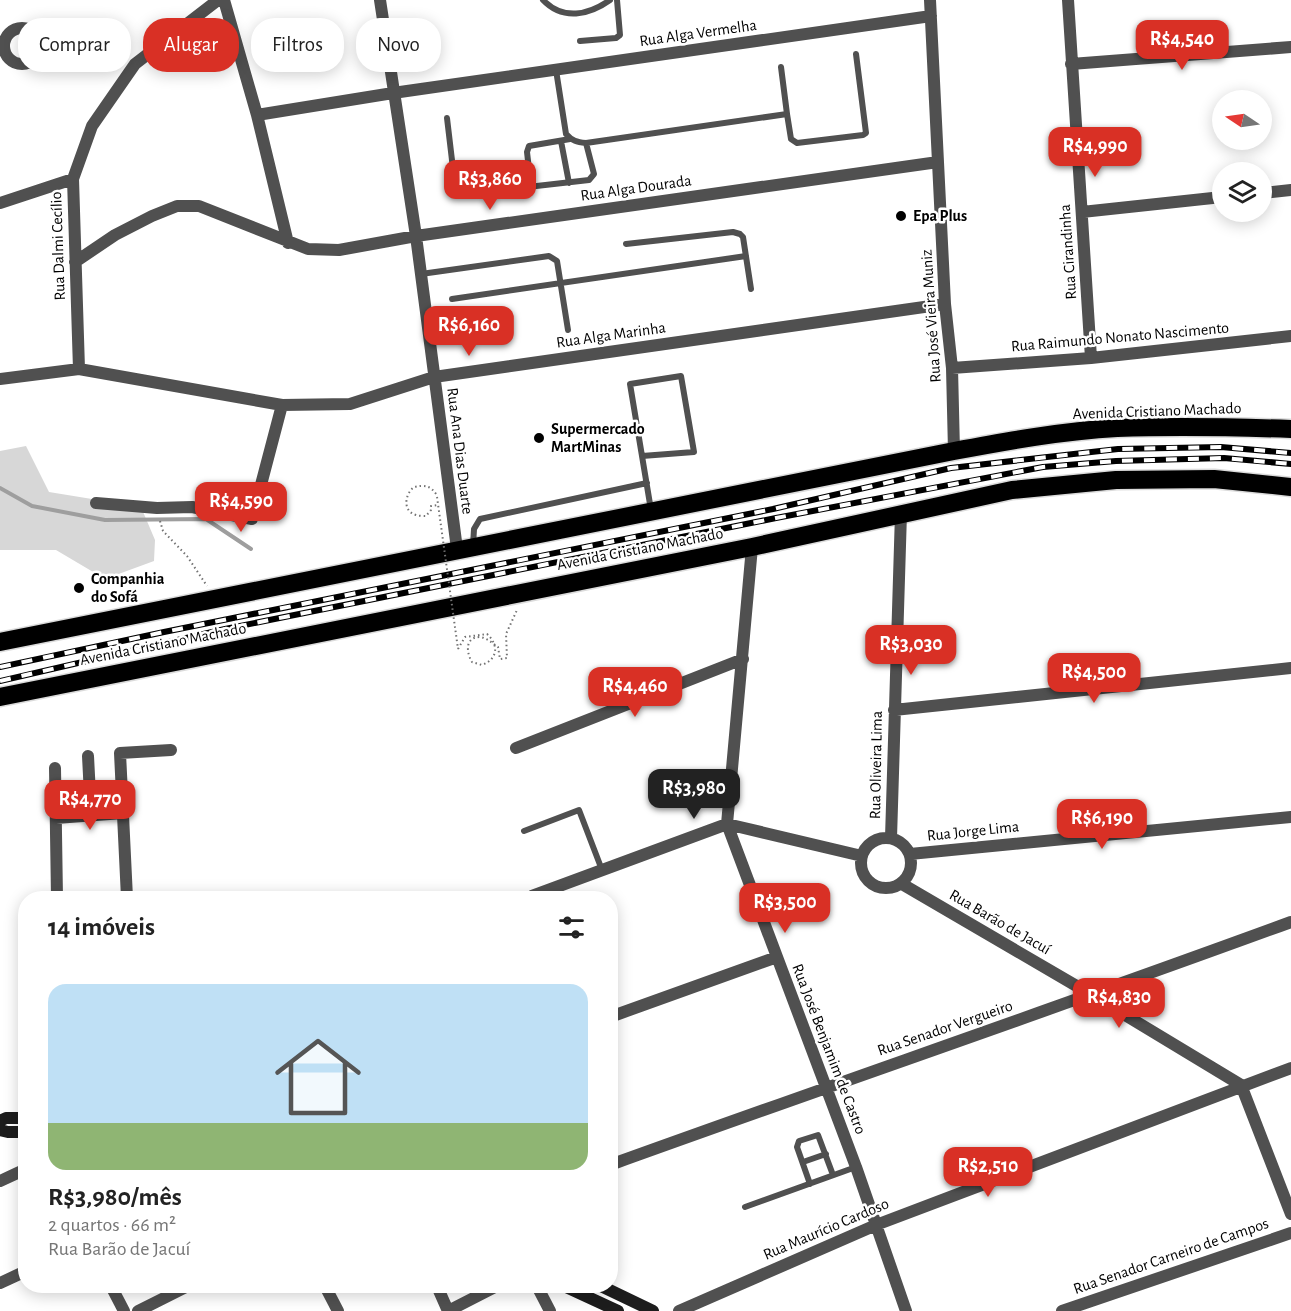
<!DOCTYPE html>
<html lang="pt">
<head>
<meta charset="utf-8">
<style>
  body { margin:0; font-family:"Alegreya Sans",sans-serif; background:#f2f2f2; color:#222; height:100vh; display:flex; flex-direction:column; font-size:22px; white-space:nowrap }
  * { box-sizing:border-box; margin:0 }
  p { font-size:20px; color:#767676 }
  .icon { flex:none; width:33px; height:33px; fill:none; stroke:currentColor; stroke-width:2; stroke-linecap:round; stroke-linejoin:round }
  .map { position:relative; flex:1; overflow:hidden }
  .sheet { position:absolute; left:18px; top:891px; width:600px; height:402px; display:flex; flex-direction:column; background:#fff; border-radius:24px; box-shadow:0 3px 15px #0003 }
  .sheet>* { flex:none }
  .guide { position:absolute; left:18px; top:18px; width:600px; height:54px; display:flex; gap:12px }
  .needle { width:39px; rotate:283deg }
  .fabs { position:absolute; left:1212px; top:90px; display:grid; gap:12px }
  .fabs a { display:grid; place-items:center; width:60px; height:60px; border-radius:50%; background:#fff; box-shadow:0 3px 15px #0003; font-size:30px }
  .price { position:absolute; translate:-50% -51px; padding:0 14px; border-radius:12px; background:#d93025; color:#fff; font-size:20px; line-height:39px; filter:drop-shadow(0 2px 3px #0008) }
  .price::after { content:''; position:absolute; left:50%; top:36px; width:18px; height:14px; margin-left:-9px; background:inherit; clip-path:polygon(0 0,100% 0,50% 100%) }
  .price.active { background:#222; color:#fff }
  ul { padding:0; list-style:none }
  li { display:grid; align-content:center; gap:12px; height:318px; padding:0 30px }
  li span { display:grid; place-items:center; height:186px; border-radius:18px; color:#555 }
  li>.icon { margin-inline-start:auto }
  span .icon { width:108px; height:108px; fill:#fffc; stroke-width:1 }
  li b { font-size:26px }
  h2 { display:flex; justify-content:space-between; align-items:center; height:72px; padding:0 30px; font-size:26px }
  .tag { padding:0 21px; border-radius:24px; background:#fff; box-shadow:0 3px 15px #0003; font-size:21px; line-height:54px }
  .tag.active { background:#d93025; color:#fff }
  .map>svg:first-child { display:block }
</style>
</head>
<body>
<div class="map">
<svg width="1291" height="1311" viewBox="0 0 1291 1311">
  <rect width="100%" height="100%" fill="#fff"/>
  <!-- green -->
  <path fill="#d7d7d7" d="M26,446L49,492L141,507L155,540L154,561L105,579L56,550H0V451Z"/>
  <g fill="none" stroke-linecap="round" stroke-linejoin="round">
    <!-- stream -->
    <path stroke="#9e9e9e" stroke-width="4" d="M0,488L32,506L105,520L206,519L251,549"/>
    <!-- highway casing -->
    <g stroke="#dbdbdb" stroke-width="21">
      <path id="highway" d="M0,642L954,451C1008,441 1062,431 1117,428C1175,426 1233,427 1291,429
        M0,697L752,547L1012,490L1116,480L1214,479L1291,487"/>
    </g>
    <!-- path -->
    <path stroke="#727272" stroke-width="2" stroke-dasharray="1.5 3" stroke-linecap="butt" d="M436,494C430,485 424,485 414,487C405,494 402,511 416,515C419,516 423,516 426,516L431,510V506L438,505
      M160,521L163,531L187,556L207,586
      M458,649L465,637L487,634C499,645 498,659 482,665L472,662C467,654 464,638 479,637C486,637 492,643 498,647L500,659L507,658L506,634L517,610"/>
    <!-- lane -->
    <path stroke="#505050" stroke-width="6" d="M543,0C563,21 589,15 610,0
      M580,41L616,38L620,35L617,0
      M781,67L787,114
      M556,70L566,134C572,141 577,142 586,143L787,114L791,139L797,143L863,135L866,133L856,54
      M447,118L456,194L459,195L589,180L594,174L586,143
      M561,141L569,183
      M531,187L527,152L529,146L570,139
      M626,244L733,232L740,234L743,237L751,289
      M421,274L549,256L557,261L568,330
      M452,299L746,256
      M642,456L630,384L681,376L694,452L642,456L651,510
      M473,546L474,529L480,519L647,483
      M524,831L579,810L602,870
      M803,1162L826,1154
      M810,1184L797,1147L799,1141L818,1135L833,1175
      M745,1207L856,1167"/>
    <!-- street -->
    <path stroke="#505050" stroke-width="12" d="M224,0L257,115L288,243
      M380,0L416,236L457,549
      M930,0L945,304L952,368L954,451
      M1068,0L1091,358
      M4 46a18 18 0 1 1 36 0a18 18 0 1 1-36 0Z
      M1071,64L1291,47
      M257,115L393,93L931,16
      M1262,193L1291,190
      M0,203L73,179
      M1082,212L1222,197
      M75,262L115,235L152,216L177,206H199L308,249L339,250L416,236L938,162
      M952,368L1091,358L1291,336
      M79,369L73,179L92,126L135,64L218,0
      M0,379L79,369L282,405L350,404L434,377L945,304
      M96,503L157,508L192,507L252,519L282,405
      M752,547L727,824L856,1167L906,1311
      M894,710L1291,668
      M516,748L743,659
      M88,756L91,815
      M55,768L57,898
      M56,818L123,813
      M861 863a25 25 0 1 1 50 0a25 25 0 1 1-50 0Z
      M891,838L901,513
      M910,854L1291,817
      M902,884L1092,995L1241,1085L1291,1214
      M532,896L727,824L862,856
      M127,898L120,753L171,750
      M610,1017L777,957
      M610,1165C837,1083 1065,1005 1291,922
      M0,1181L26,1169
      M0,1283L26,1271
      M111,1286L124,1311
      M325,1286L338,1311
      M437,1286L448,1311
      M537,1286L550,1311
      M138,1311L188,1286
      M448,1311L497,1286
      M679,1311L876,1225L1291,1068
      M1062,1311L1291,1233"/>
    <!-- secondary -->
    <path stroke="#1d1d1d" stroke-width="12" d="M0,1121L6,1118H26
      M0,1130L8,1132H26
      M564,1286L618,1311
      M601,1286L653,1311"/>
    <!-- highway -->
    <use href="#highway" stroke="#000" stroke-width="18"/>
    <!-- rail casing -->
    <g stroke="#000" stroke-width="6">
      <path id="rail" d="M0,667L164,632L773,509L951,468L1118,449L1221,447L1291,453
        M0,681L225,629L776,518L1043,467L1116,461L1224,458L1291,464"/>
    </g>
    <!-- rail -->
    <use href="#rail" stroke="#fff" stroke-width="4" stroke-dasharray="11" stroke-linecap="butt"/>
    <!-- path-bridge -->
    <path stroke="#727272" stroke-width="2" stroke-dasharray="1.5 3" stroke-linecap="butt" d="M437,497L458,649"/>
  </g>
  <!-- markers -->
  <g fill="#000" stroke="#fff" stroke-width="2">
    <circle cx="901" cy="216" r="6"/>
    <circle cx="539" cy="438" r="6"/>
    <circle cx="79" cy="588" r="6"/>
  </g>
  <g text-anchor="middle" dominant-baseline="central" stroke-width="5" stroke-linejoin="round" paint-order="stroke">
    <!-- street labels -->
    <g font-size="16" fill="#000" stroke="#fff">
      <text transform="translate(698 33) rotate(-8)">Rua Alga Vermelha</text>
      <text transform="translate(636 188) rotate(-8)">Rua Alga Dourada</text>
      <text transform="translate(58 246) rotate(-92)">Rua Dalmi Cecílio</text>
      <text transform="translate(1068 252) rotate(-94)">Rua Cirandinha</text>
      <text transform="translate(931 316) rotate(-94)">Rua José Vieira Muniz</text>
      <text transform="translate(611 335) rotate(-8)">Rua Alga Marinha</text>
      <text transform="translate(1120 337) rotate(-5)">Rua Raimundo Nonato Nascimento</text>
      <text transform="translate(1157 411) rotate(-2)">Avenida Cristiano Machado</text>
      <text transform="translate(460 451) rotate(83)">Rua Ana Dias Duarte</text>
      <text transform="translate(640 549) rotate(-11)">Avenida Cristiano Machado</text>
      <text transform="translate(163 644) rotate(-11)">Avenida Cristiano Machado</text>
      <text transform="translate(876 765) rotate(-89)">Rua Oliveira Lima</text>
      <text transform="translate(973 831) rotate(-6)">Rua Jorge Lima</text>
      <text transform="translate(1000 922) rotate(30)">Rua Barão de Jacuí</text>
      <text transform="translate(945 1028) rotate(-19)">Rua Senador Vergueiro</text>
      <text transform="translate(829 1049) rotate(69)">Rua José Benjamim de Castro</text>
      <text transform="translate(826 1229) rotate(-23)">Rua Maurício Cardoso</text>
      <text transform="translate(1171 1256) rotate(-19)">Rua Senador Carneiro de Campos</text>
    </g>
    <!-- poi labels -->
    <g font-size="16" font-weight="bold" fill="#000" stroke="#fff" text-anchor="start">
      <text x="913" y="216">Epa Plus</text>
      <text x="551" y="429">Supermercado<tspan x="551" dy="18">MartMinas</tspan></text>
      <text x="91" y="579">Companhia<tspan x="91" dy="18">do Sofá</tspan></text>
    </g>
  </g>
</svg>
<div class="fabs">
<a><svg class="needle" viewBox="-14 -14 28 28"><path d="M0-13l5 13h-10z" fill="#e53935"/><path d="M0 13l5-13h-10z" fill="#767676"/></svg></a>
<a><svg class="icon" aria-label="layers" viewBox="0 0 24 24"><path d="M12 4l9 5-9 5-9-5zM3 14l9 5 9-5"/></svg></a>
</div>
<b class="price" style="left:1182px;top:71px">R$4,540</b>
<b class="price" style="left:1095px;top:178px">R$4,990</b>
<b class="price" style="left:490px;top:211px">R$3,860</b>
<b class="price" style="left:469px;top:357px">R$6,160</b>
<b class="price" style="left:241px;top:533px">R$4,590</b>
<b class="price" style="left:911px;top:676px">R$3,030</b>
<b class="price" style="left:1094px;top:704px">R$4,500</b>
<b class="price" style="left:635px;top:718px">R$4,460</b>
<b class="price active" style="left:694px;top:820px">R$3,980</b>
<b class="price" style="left:90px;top:831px">R$4,770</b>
<b class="price" style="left:1102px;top:850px">R$6,190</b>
<b class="price" style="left:785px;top:934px">R$3,500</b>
<b class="price" style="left:1119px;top:1029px">R$4,830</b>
<b class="price" style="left:988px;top:1198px">R$2,510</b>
<div class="guide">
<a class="tag">Comprar</a>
<a class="tag active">Alugar</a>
<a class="tag">Filtros</a>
<a class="tag">Novo</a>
</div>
<section class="sheet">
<h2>14 imóveis<svg class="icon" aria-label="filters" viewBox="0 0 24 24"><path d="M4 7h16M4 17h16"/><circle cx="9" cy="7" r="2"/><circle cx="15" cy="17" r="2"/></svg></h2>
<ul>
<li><span style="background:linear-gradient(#bfe0f5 75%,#8fb573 0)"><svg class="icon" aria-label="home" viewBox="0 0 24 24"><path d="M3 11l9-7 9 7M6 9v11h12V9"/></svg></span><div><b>R$3,980/mês</b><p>2 quartos · 66 m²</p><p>Rua Barão de Jacuí</p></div></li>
</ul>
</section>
</div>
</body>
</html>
